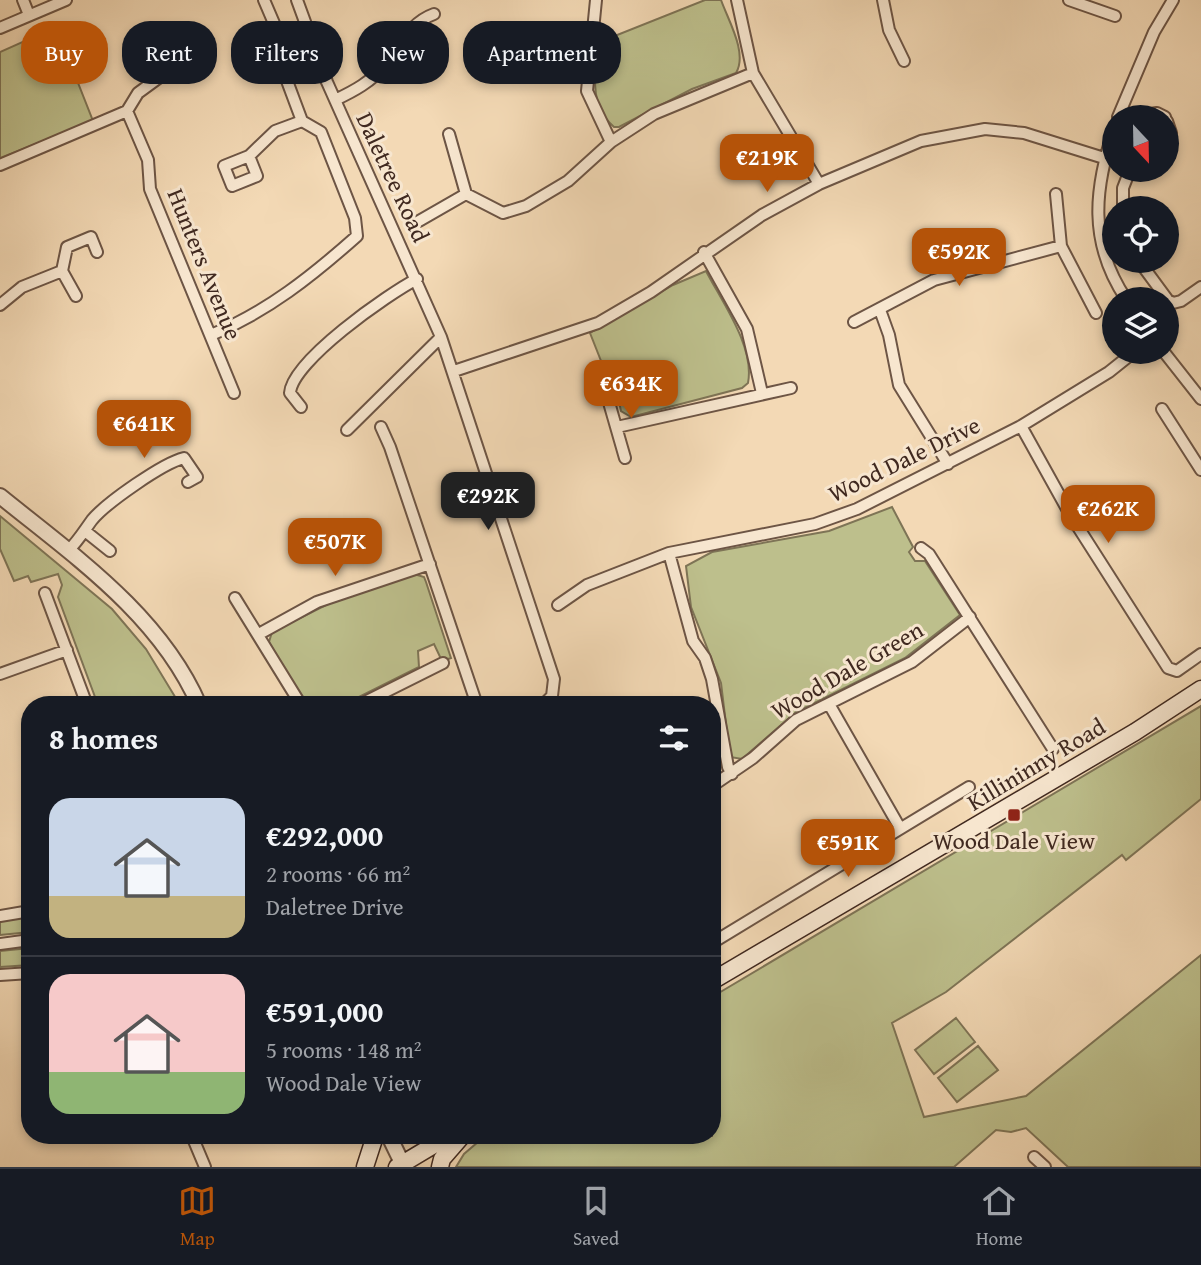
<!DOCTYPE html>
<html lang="en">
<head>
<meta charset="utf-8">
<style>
  body { margin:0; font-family:"Gentium Book Plus",serif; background:#242831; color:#f1f3f6; height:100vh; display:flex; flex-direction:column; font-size:26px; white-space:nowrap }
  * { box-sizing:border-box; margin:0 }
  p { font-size:23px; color:#9ea1a6 }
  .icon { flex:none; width:38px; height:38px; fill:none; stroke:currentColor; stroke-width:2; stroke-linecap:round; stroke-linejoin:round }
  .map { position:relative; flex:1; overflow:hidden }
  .details { position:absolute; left:21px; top:696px; width:700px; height:448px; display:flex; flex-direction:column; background:#171b24; border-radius:28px; box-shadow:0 4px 10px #0003 }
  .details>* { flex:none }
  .top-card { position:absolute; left:21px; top:21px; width:700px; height:63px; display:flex; gap:14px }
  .needle { width:46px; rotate:158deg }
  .fabs { position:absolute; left:1102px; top:105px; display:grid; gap:14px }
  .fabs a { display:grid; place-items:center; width:77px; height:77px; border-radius:50%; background:#171b24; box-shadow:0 4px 10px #0003; font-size:35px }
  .price { position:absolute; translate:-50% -60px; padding:0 16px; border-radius:14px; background:#b45309; color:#fff; font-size:23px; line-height:46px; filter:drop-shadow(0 2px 4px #0008) }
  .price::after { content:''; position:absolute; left:50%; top:42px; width:21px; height:16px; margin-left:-10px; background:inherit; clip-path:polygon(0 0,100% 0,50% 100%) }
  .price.on { background:#222; color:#fff }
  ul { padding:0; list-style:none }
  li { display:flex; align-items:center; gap:21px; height:175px; padding:0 28px }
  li+li { border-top:2px solid #363941 }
  li span { display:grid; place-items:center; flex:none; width:196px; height:140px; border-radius:21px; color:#555 }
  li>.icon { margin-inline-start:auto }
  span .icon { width:84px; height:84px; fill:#fffc; stroke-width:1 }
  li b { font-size:30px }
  h2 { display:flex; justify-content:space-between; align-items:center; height:84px; padding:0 28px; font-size:30px }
  .pill { padding:0 24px; border-radius:28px; background:#171b24; box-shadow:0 4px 10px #0003; font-size:24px; line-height:63px }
  .pill.on { background:#b45309; color:#fff }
  .menu { display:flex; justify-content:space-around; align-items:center; height:98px; border-top:2px solid #363941; background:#171b24; font-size:19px; color:#9ea1a6 }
  .menu a { display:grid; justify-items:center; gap:4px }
  .menu .on { color:#b45309 }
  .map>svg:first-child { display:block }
</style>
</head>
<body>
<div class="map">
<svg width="1201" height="1167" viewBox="0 0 1201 1167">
  <rect width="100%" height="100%" fill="#f3d9b5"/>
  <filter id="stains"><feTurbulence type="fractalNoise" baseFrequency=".00286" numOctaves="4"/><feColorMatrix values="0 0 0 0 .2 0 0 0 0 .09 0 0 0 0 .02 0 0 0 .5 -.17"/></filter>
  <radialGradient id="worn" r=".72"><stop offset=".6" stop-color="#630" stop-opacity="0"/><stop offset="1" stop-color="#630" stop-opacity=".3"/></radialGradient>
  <!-- green -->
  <path fill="#bdbf8c" stroke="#7e7456" stroke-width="2" d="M705,0H721C728,20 748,53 736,73L692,89L619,127H614C588,105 594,70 602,41Z
    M56,27L93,121L0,158V52Z
    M706,271C722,302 755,347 748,383L742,388L631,417L621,411L618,397L630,388L624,376H607L590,333L673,285Z
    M892,507L913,547L909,552L915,561H925L960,615L905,658L796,712L742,759L730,757L721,683L691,607L686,566L712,552L829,531Z
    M0,516L112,609L146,649L180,705H98L58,597L62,585L58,574L31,582L28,576L14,581L0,549Z
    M414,574L424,577L426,582L451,658L442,661L434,644L418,651L419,667L343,705H304L269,642L272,632L336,600Z
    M1201,706V799L1126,860L1122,855L946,992L892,1023L924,1117L1026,1096L1201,955V1167H1068L1026,1128L1011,1132L996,1130L954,1167H456L464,1154L485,1136H712V997Z
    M30,915V932L0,935V920Z
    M30,948V965L0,967V951Z
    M956,1018L975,1042L934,1074L915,1050Z
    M978,1046L998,1070L957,1102L938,1078Z"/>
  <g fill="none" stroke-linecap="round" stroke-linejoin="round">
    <!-- minor casing -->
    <g stroke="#6d5545" stroke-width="14">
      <path id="minor" d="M23,0L29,15
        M297,0L327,82L441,337L554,679L552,696L543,705
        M596,0L587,91L611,142
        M737,0L753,73L819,184
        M883,0L889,30L904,61
        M1069,0L1115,16
        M0,28L66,0
        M335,100C354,91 371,82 385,65C401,46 409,23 434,14
        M127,111L148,160L150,189L234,393
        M1150,114L1157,113L1165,117
        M1118,117L1154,32L1173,0
        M1167,121L1171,133L1167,139
        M1115,126C1094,188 1088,242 1126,299
        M449,134L466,194
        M249,156L257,176L232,186L224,166Z
        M249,156L275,131L302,121
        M0,165L127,111L138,93L179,63L171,42
        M1056,194L1061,246L1096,313
        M1123,208V188L1130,170
        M419,221L466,194L503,213L526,206L568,181L611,142L654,114L753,73
        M704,252L747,329L762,393
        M1139,261L1167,299
        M76,296L62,271L67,247L91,237L97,252
        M1167,300L1173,303L1181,301L1201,287
        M0,305L22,287L62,271
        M880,310L889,335L899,385L948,464
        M854,322L934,280L1061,246
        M211,335C267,312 312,276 357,236L355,218L321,132L302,121L274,46L276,28L264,0
        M1164,352L1201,399
        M454,371L598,323L651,292L762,215L819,184L921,141L985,129L1024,133L1104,158
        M606,392L625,458
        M301,407L290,393C292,361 388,294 417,279
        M1162,409L1201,470
        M1021,426L1071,516L1168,668L1177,671L1201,654
        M381,427L390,447L477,705
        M617,427L791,388
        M347,430L441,337
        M85,531L110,551
        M921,548L929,554L1053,749
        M68,551C78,541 84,531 92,520C106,503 163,463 184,458L197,477L188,482
        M669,553L693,641L705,658L712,679L728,767L732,774
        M45,593L87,705
        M235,598L301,705
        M558,605L587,585L669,553L815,524L857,509L1021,426L1109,372L1134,352
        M259,634L317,602L430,564
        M0,674L67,650
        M829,704L900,828
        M359,705L443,663
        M712,786L753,758L796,720L912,662L970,617
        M0,916L30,911
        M712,943L969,787
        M0,944L30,940
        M0,975L30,973
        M192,1136L205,1167
        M1034,1157L1045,1167"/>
    </g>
    <!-- tertiary casing -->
    <g stroke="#6d5545" stroke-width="18">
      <path id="tertiary" d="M0,496C74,556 160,615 199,705
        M389,1136L404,1167"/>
    </g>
    <!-- secondary casing -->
    <g stroke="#402920" stroke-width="19">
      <path id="secondary" d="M712,981L1135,732L1201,689
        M365,1167L375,1136
        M397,1167L449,1136
        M440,1167L442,1159L462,1136"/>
    </g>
    <!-- minor -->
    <use href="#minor" stroke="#f7e6cf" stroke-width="10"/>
    <!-- tertiary -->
    <use href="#tertiary" stroke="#f7e6cf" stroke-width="14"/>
    <!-- secondary -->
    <use href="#secondary" stroke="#f7e6cf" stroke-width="16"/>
  </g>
  <!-- markers -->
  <rect fill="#8f2418" stroke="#f7e6cf" stroke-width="2.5" x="1007" y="808" width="14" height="14" rx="3.5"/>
  <g text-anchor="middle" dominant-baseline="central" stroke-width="6" stroke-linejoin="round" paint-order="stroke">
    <!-- street labels -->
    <g font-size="24" fill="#402920" stroke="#f7e6cf">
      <text transform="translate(393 177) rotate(65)">Daletree Road</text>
      <text transform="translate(205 264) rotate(68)">Hunters Avenue</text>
      <text transform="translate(904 459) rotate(-26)">Wood Dale Drive</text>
      <text transform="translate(847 670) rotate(-30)">Wood Dale Green</text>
      <text transform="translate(1036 764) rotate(-31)">Killininny Road</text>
    </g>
    <!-- poi labels -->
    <g font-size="24" fill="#402920" stroke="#f7e6cf">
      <text x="1014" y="840">Wood Dale View</text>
    </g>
  </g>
  <rect width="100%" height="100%" filter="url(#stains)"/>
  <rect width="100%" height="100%" fill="url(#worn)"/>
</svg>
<div class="fabs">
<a><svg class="needle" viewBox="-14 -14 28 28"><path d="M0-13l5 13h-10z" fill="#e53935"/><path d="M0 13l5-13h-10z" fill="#9ea1a6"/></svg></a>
<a><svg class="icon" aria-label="locate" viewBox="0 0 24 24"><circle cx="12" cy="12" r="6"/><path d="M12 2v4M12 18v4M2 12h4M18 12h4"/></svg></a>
<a><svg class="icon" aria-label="layers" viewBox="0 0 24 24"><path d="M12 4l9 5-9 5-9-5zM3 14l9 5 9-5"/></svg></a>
</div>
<b class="price" style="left:767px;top:194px">€219K</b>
<b class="price" style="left:959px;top:288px">€592K</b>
<b class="price" style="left:631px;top:420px">€634K</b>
<b class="price" style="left:144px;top:460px">€641K</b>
<b class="price on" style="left:488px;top:532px">€292K</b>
<b class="price" style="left:1108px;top:545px">€262K</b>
<b class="price" style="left:335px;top:578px">€507K</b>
<b class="price" style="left:848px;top:879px">€591K</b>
<div class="top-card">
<a class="pill on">Buy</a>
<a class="pill">Rent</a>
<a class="pill">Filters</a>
<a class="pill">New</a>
<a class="pill">Apartment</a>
</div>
<section class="details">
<h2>8 homes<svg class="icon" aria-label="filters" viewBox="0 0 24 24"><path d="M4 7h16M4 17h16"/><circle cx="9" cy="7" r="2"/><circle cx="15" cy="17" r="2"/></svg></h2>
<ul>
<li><span style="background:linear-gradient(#c9d6e8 70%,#c2b280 0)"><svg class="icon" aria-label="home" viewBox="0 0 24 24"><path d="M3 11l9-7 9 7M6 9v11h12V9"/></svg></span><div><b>€292,000</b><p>2 rooms · 66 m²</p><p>Daletree Drive</p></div></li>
<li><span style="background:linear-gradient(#f6c9c9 70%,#8fb573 0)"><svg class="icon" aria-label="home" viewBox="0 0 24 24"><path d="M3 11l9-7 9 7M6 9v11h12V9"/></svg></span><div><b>€591,000</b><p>5 rooms · 148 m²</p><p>Wood Dale View</p></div></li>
</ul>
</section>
</div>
<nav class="menu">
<a class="on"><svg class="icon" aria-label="map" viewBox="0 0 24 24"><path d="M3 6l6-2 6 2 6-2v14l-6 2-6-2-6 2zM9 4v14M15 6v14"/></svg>Map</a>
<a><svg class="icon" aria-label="saved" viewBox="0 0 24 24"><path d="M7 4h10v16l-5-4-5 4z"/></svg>Saved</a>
<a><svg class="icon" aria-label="home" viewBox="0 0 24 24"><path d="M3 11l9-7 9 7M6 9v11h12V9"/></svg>Home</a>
</nav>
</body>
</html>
